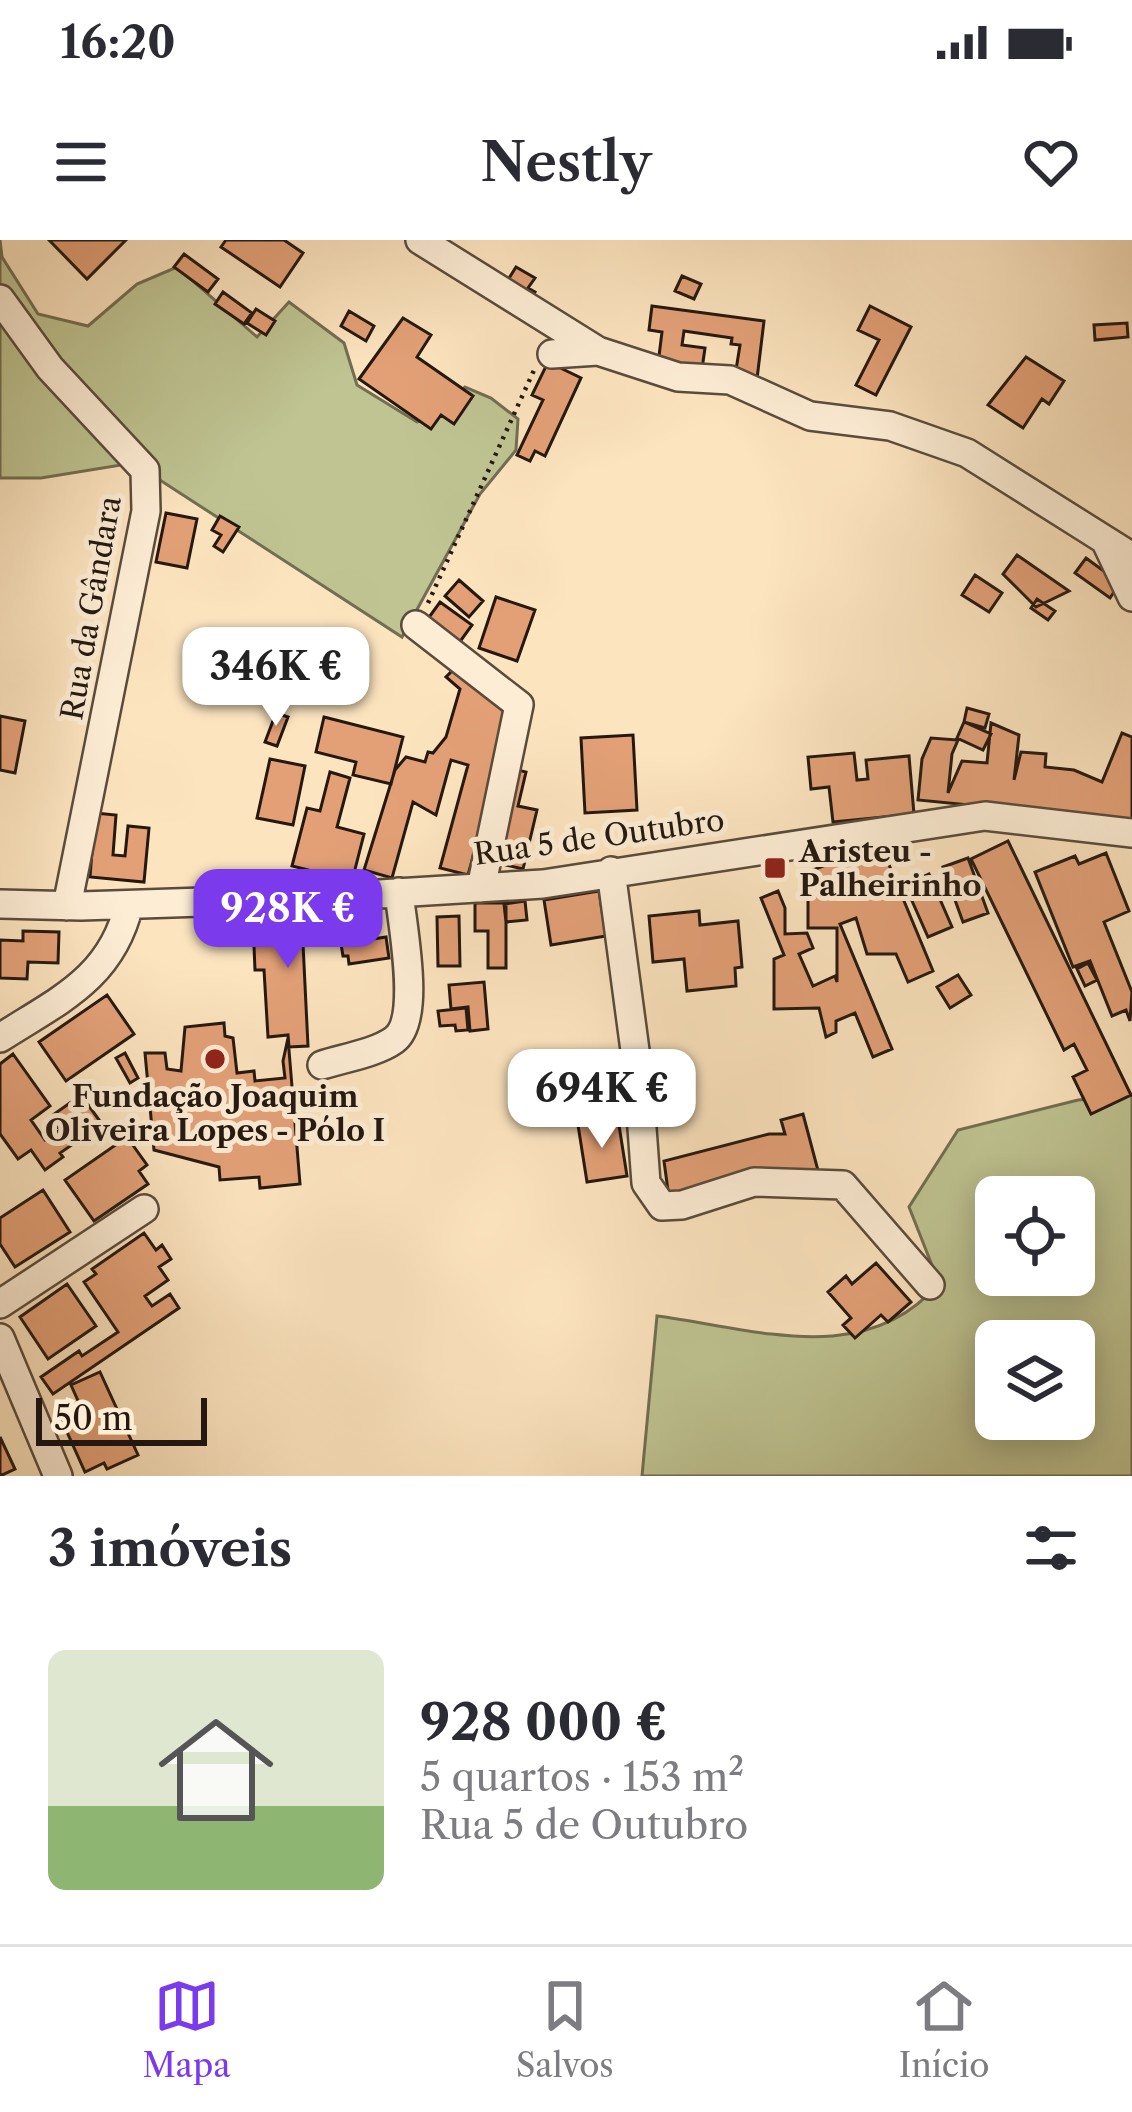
<!DOCTYPE html>
<html lang="pt">
<head>
<meta charset="utf-8">
<style>
  body { margin:0; font-family:"Libre Caslon Text",serif; background:#f2f2f3; color:#2b2b33; height:100vh; display:flex; flex-direction:column; font-size:45px; white-space:nowrap }
  * { box-sizing:border-box; margin:0 }
  p { font-size:39px; color:#7c7c81 }
  .icon { flex:none; width:66px; height:66px; fill:none; stroke:currentColor; stroke-width:2; stroke-linecap:round; stroke-linejoin:round }
  .map { position:relative; height:1236px; overflow:hidden }
  .drawer { display:flex; flex-direction:column; background:#fff; flex:1 }
  .drawer>* { flex:none }
  .fabs { position:absolute; left:975px; top:936px; display:grid; gap:24px }
  .fabs a { display:grid; place-items:center; width:120px; height:120px; border-radius:18px; background:#fff; box-shadow:0 6px 30px #0003; font-size:60px }
  .scale { position:absolute; left:36px; bottom:30px; width:171px; box-sizing:border-box; padding-left:12px; border:6px solid #241810; border-top:0; font-size:33px; line-height:42px; white-space:nowrap; color:#241810; -webkit-text-stroke:9px #fdedd5; paint-order:stroke }
  .price { position:absolute; translate:-50% -102px; padding:0 27px; border-radius:24px; background:#fff; color:#222; font-size:39px; line-height:78px; filter:drop-shadow(0 3px 6px #0008) }
  .price::after { content:''; position:absolute; left:50%; top:72px; width:36px; height:27px; margin-left:-18px; background:inherit; clip-path:polygon(0 0,100% 0,50% 100%) }
  .price.selected { background:#7c3aed; color:#fff }
  ul { padding:0; list-style:none }
  li { display:flex; align-items:center; gap:36px; height:300px; padding:0 48px }
  li span { display:grid; place-items:center; flex:none; width:336px; height:240px; border-radius:18px; color:#555 }
  li>.icon { margin-inline-start:auto }
  span .icon { width:144px; height:144px; fill:#fffc; stroke-width:1 }
  li b { font-size:51px }
  h2 { display:flex; justify-content:space-between; align-items:center; height:144px; padding:0 48px; font-size:51px }
  .status { display:flex; justify-content:space-between; align-items:center; height:84px; padding:0 60px; background:#fff; direction:ltr }
  .status svg { height:33px; fill:currentColor }
  header { display:flex; justify-content:space-between; align-items:center; height:156px; padding:0 48px; background:#fff; font-size:54px; font-weight:600 }
  .menu { display:flex; justify-content:space-around; align-items:center; height:168px; border-top:3px solid #e1e1e2; background:#fff; font-size:33px; color:#7c7c81 }
  .menu a { display:grid; justify-items:center; gap:6px }
  .menu .selected { color:#7c3aed }
  .map>svg:first-child { display:block }
</style>
</head>
<body>
<div class="status"><b>16:20</b><svg viewBox="0 0 49 12"><path d="M0 12V9h3v3zM5 12V6h3v6zM10 12V3h3v9zM15 12V0h3v12zM26 1h20v11H26zM47 4h2v5h-2z"/></svg></div>
<header><svg class="icon" aria-label="menu" viewBox="0 0 24 24"><path d="M4 6h16M4 12h16M4 18h16"/></svg>Nestly<svg class="icon" aria-label="heart" viewBox="0 0 24 24"><path d="M12 20l-8-8c-3-5 5-10 8-4 3-6 11-1 8 4z"/></svg></header>
<div class="map">
<svg width="1132" height="1236" viewBox="0 0 1132 1236">
  <rect width="100%" height="100%" fill="#fce4bf"/>
  <filter id="stains"><feTurbulence type="fractalNoise" baseFrequency=".00167" numOctaves="4"/><feColorMatrix values="0 0 0 0 .2 0 0 0 0 .09 0 0 0 0 .02 0 0 0 .5 -.17"/></filter>
  <radialGradient id="worn" r=".72"><stop offset=".6" stop-color="#630" stop-opacity="0"/><stop offset="1" stop-color="#630" stop-opacity=".3"/></radialGradient>
  <!-- green -->
  <path fill="#bfc492" stroke="#726e51" stroke-width="3" fill-rule="evenodd" d="M0,0L2,17L38,74L88,86L137,44L177,27L257,97L289,62L344,103L357,145L417,182L434,178L465,147L491,158L518,179L516,210L480,254L402,397L146,231L127,224L41,238H0Z
    M1132,855V1236H642L657,1076C752,1088 866,1130 939,1043L909,967L958,890L1078,860ZM996,957H1074V1035H996ZM996,1101H1074V1179H996Z"/>
  <!-- building -->
  <path fill="#e3a077" stroke="#241810" stroke-width="3" d="M49,0H126L87,39Z
    M226,0H284L303,13L280,47L221,7Z
    M184,14L218,39L208,52L174,27Z
    M516,27L535,38L528,48L535,52L526,66L501,51Z
    M682,36L701,44L694,59L675,51Z
    M223,52L252,73L244,84L215,64Z
    M652,66L764,81L757,139L735,136L740,105L731,104L732,98L684,91L682,105L705,108L702,129L658,124L662,92L649,90Z
    M870,66L911,87L876,155L856,145L879,100L858,90Z
    M256,69L275,81L266,95L247,83Z
    M349,71L374,86L366,101L341,86Z
    M403,78L431,95L417,117L473,156L454,184L441,175L431,189L359,139Z
    M1127,83L1128,97L1095,100L1094,85Z
    M1026,117L1064,141L1049,164L1042,159L1023,188L988,165Z
    M548,122L581,138L545,216L535,211L530,221L517,215L543,160L532,155Z
    M166,273L197,279L187,328L156,322Z
    M220,276L239,287L223,312L214,306L221,295L212,290Z
    M1017,315L1069,351L1036,367L1003,334Z
    M1086,318L1120,343L1110,358L1075,333Z
    M975,335L1002,353L989,372L962,355Z
    M459,340L483,361L469,377L445,356Z
    M496,357L535,370L517,421L479,408Z
    M1037,359L1055,371L1048,380L1031,368Z
    M440,362L472,385L454,410L422,387Z
    M453,430L514,469L468,635L440,628L468,525L451,520L436,575L413,562L392,638L364,630L395,530L406,517L425,522L428,512L433,513L446,497L460,449L446,437Z
    M967,468L989,474L985,488L964,482Z
    M276,473L288,477L277,506L265,502Z
    M0,476L25,481L15,533L0,530Z
    M324,477L403,497L391,544L353,535L356,522L316,512Z
    M964,482L991,494L983,510L957,498Z
    M991,483L1019,495L1014,540L1021,512L1046,514L1045,527L1074,530L1102,542L1122,493L1132,497V581L918,560L922,519L931,498L958,500L952,514L948,553L962,521L987,523Z
    M633,495L637,570L585,573L581,498Z
    M854,513L857,540L868,539L866,520L909,516L914,574L833,582L829,547L811,549L808,517Z
    M270,519L305,526L293,585L257,578Z
    M506,527L526,532L518,566L537,570L523,629L484,620Z
    M330,532L350,538L337,587L364,594L352,641L292,626L307,568L320,571Z
    M95,573L116,575L113,615L125,616L128,586L149,588L144,642L90,637Z
    M1008,601L1131,855L1091,874L1073,837L1087,830L1074,804L1064,810L971,619Z
    M880,603L933,731L908,742L896,714H867L856,678L840,684L892,809L873,817L855,773L836,781V792L826,797L819,768L774,769V719L784,715L761,658L778,651L785,668V694L807,693L813,708L799,714L813,746L835,736L837,742V688H808V632Z
    M1106,613L1129,671L1104,682L1132,752L1130,781L1126,770L1112,776L1090,721L1073,727L1035,632L1075,616L1079,624Z
    M968,618L988,673L963,682L943,627Z
    M929,634L952,687L928,697L905,645Z
    M599,651L606,696L551,705L544,660Z
    M525,661L527,680L506,682L504,664Z
    M475,663H506V728H488V691H475Z
    M699,671L700,685L738,681L742,727L735,728L736,746L687,751L684,719L653,722L649,676Z
    M459,676L460,726H438L437,677Z
    M336,677L337,703L303,704L308,806L289,807L288,795L268,797L264,730H255L253,682Z
    M23,691L59,692L58,723L28,722L27,739L0,738V700L23,701Z
    M386,697L389,718L349,724L348,716H343L341,704Z
    M1088,723L1097,740L1085,746L1077,729Z
    M958,735L971,755L950,768L937,747Z
    M484,742L488,789L470,791L468,767L451,769L449,745Z
    M107,755L134,794L66,841L39,802Z
    M466,768L468,790L456,791L455,785L440,786L438,771Z
    M224,783L225,796L233,798L237,833L254,831L255,841L285,838L283,821L288,798L300,944L260,948L259,937L220,940L219,927L154,910L145,813H165L167,829L181,831L185,787Z
    M125,813L138,838L130,843L116,818Z
    M13,814L50,866L31,880L45,900L60,890L50,877L81,855L102,884L60,913L63,917L45,930L31,910L18,919L0,894V824Z
    M803,874L820,938L669,958L664,921L769,894H785L781,880Z
    M618,879L627,936L587,942L578,885Z
    M127,897L147,925L139,931L148,944L94,981L65,940Z
    M43,950L70,992L15,1027L0,1004V978Z
    M144,993L156,1010L162,1005L171,1019L159,1027L168,1040L145,1056L152,1066L170,1054L179,1068L53,1154L41,1137L79,1111L82,1116L118,1092L84,1042L96,1034L92,1029Z
    M876,1023L911,1062L888,1082L881,1075L855,1098L843,1085L851,1078L828,1052L846,1036L852,1044Z
    M67,1044L96,1086L48,1119L20,1077Z
    M100,1132L138,1215L107,1229L104,1223L85,1232L58,1172L79,1163L71,1145Z
    M0,1197L15,1229L0,1236Z"/>
  <g fill="none" stroke-linecap="round" stroke-linejoin="round">
    <!-- minor casing -->
    <g stroke="#5a4b3c" stroke-width="32">
      <path id="minor" d="M420,0L598,111L678,137L730,140L810,176L890,186L967,213L1132,317
        M0,59L50,128L145,230L146,271L67,666
        M552,114L598,111
        M1105,300L1132,357
        M416,385L519,465L481,648
        M611,631L638,833L646,943L662,966L682,965L754,942L843,945L930,1045
        M0,664L81,666L297,659L543,644L985,576L1132,593
        M0,798C59,760 111,739 129,665
        M322,825C344,818 376,813 394,800C422,780 402,685 399,652
        M0,1064L144,969
        M0,1098L58,1236"/>
    </g>
    <!-- path -->
    <path stroke="#241810" stroke-width="4.5" stroke-dasharray="3 6" stroke-linecap="butt" d="M428,363L535,128"/>
    <!-- minor -->
    <use href="#minor" stroke="#fdedd5" stroke-width="27"/>
  </g>
  <!-- markers -->
  <g fill="#8f2418" stroke="#fdedd5" stroke-width="4.5">
    <rect x="763" y="616" width="24" height="24" rx="6"/>
    <circle cx="215" cy="819" r="12"/>
  </g>
  <g text-anchor="middle" dominant-baseline="central" stroke-width="10" stroke-linejoin="round" paint-order="stroke">
    <!-- street labels -->
    <g font-size="30" fill="#241810" stroke="#fdedd5">
      <text transform="translate(91 368) rotate(-80)">Rua da Gândara</text>
      <text transform="translate(599 597) rotate(-8)">Rua 5 de Outubro</text>
    </g>
    <!-- poi labels -->
    <g font-size="30" font-weight="bold" fill="#241810" stroke="#fdedd5" text-anchor="start">
      <text x="799" y="611">Aristeu -<tspan x="799" dy="34">Palheirinho</tspan></text>
      <text x="215" y="856" text-anchor="middle">Fundação Joaquim<tspan x="215" dy="34">Oliveira Lopes - Pólo I</tspan></text>
    </g>
  </g>
  <rect width="100%" height="100%" filter="url(#stains)"/>
  <rect width="100%" height="100%" fill="url(#worn)"/>
</svg>
<div class="fabs">
<a><svg class="icon" aria-label="locate" viewBox="0 0 24 24"><circle cx="12" cy="12" r="6"/><path d="M12 2v4M12 18v4M2 12h4M18 12h4"/></svg></a>
<a><svg class="icon" aria-label="layers" viewBox="0 0 24 24"><path d="M12 4l9 5-9 5-9-5zM3 14l9 5 9-5"/></svg></a>
</div>
<div class="scale">50 m</div>
<b class="price" style="left:276px;top:489px">346K €</b>
<b class="price selected" style="left:288px;top:731px">928K €</b>
<b class="price" style="left:602px;top:911px">694K €</b>
</div>
<section class="drawer">
<h2>3 imóveis<svg class="icon" aria-label="filters" viewBox="0 0 24 24"><path d="M4 7h16M4 17h16"/><circle cx="9" cy="7" r="2"/><circle cx="15" cy="17" r="2"/></svg></h2>
<ul>
<li><span style="background:linear-gradient(#dfe7d0 65%,#8fb573 0)"><svg class="icon" aria-label="home" viewBox="0 0 24 24"><path d="M3 11l9-7 9 7M6 9v11h12V9"/></svg></span><div><b>928 000 €</b><p>5 quartos · 153 m²</p><p>Rua 5 de Outubro</p></div></li>
</ul>
</section>
<nav class="menu">
<a class="selected"><svg class="icon" aria-label="map" viewBox="0 0 24 24"><path d="M3 6l6-2 6 2 6-2v14l-6 2-6-2-6 2zM9 4v14M15 6v14"/></svg>Mapa</a>
<a><svg class="icon" aria-label="saved" viewBox="0 0 24 24"><path d="M7 4h10v16l-5-4-5 4z"/></svg>Salvos</a>
<a><svg class="icon" aria-label="home" viewBox="0 0 24 24"><path d="M3 11l9-7 9 7M6 9v11h12V9"/></svg>Início</a>
</nav>
</body>
</html>
